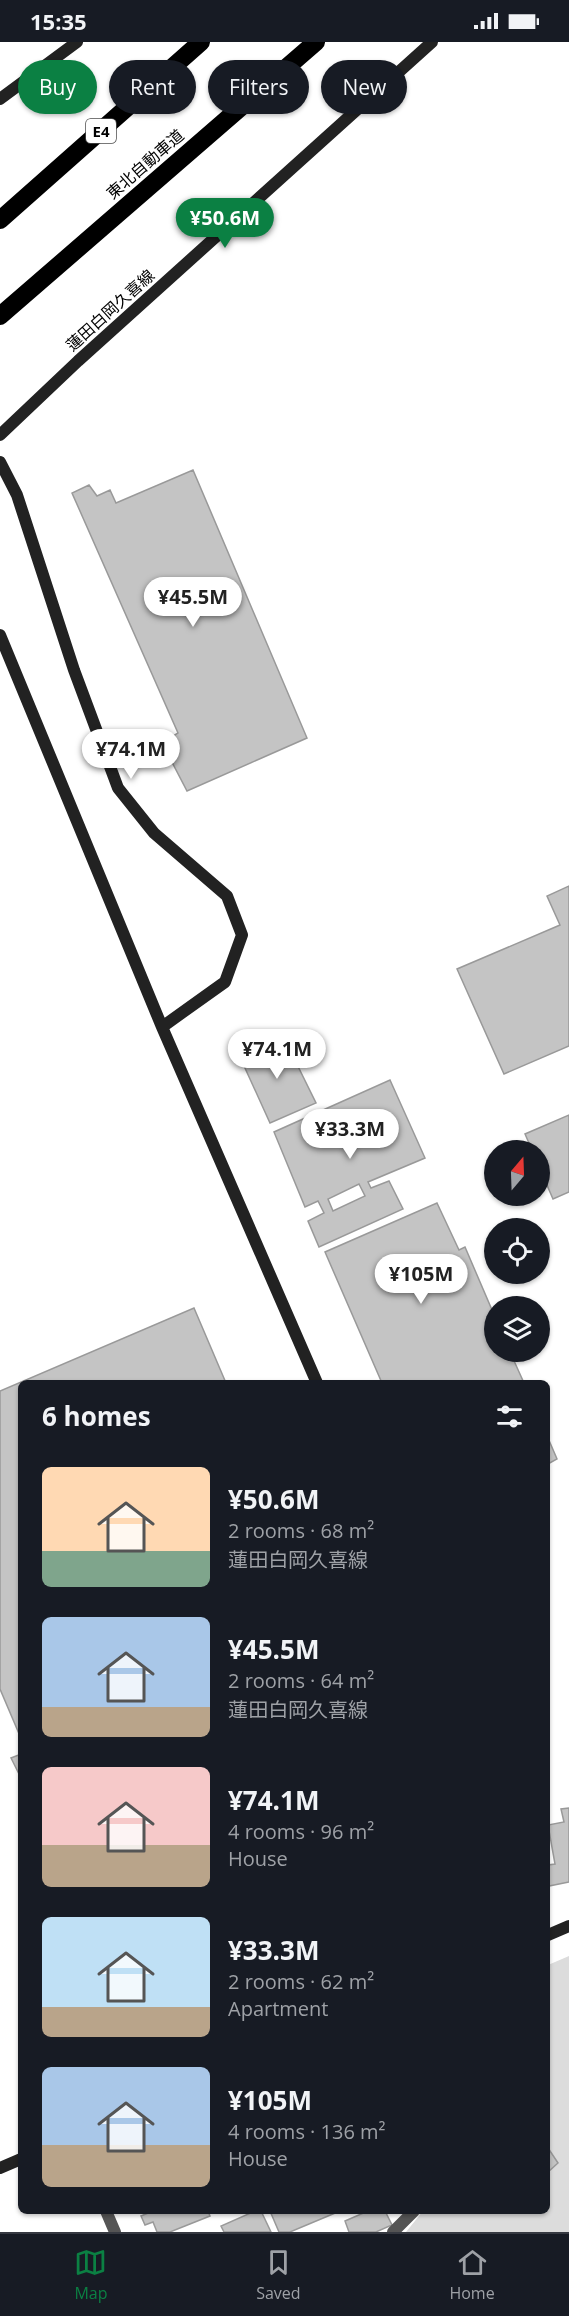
<!DOCTYPE html>
<html lang="en">
<head>
<meta charset="utf-8">
<style>
  body { margin:0; font-family:"Open Sans","Noto Sans JP",sans-serif; background:#20242c; color:#f1f3f6; height:100vh; display:flex; flex-direction:column; font-size:22px; white-space:nowrap }
  * { box-sizing:border-box; margin:0 }
  p { font-size:20px; color:#9ea1a6 }
  .icon { flex:none; width:33px; height:33px; fill:none; stroke:currentColor; stroke-width:2; stroke-linecap:round; stroke-linejoin:round }
  .map { position:relative; flex:1; overflow:hidden }
  .drawer { position:absolute; left:18px; top:1338px; width:532px; height:834px; display:flex; flex-direction:column; background:#171b24; border-radius:9px; box-shadow:0 2px 4px #0004 }
  .drawer>* { flex:none }
  .banner { position:absolute; left:18px; top:18px; width:534px; height:54px; display:flex; gap:12px }
  .needle { width:39px; rotate:19deg }
  .controls { position:absolute; left:484px; top:1098px; display:grid; gap:12px }
  .controls a { display:grid; place-items:center; width:66px; height:66px; border-radius:50%; background:#171b24; box-shadow:0 2px 4px #0004; font-size:30px }
  .price { position:absolute; translate:-50% -51px; padding:0 14px; border-radius:21px; background:#fff; color:#222; font-size:20px; line-height:39px; filter:drop-shadow(0 2px 3px #0008) }
  .price::after { content:''; position:absolute; left:50%; top:36px; width:18px; height:14px; margin-left:-9px; background:inherit; clip-path:polygon(0 0,100% 0,50% 100%) }
  .price.selected { background:#0b8043; color:#fff }
  ul { padding:0; list-style:none }
  li { display:flex; align-items:center; gap:18px; height:150px; padding:0 24px }
  li span { display:grid; place-items:center; flex:none; width:168px; height:120px; border-radius:9px; color:#555 }
  li>.icon { margin-inline-start:auto }
  span .icon { width:72px; height:72px; fill:#fffc; stroke-width:1 }
  li b { font-size:26px }
  h2 { display:flex; justify-content:space-between; align-items:center; height:72px; padding:0 24px; font-size:26px }
  .chip { padding:0 21px; border-radius:27px; background:#171b24; box-shadow:0 2px 4px #0004; font-size:21px; line-height:54px }
  .chip.selected { background:#0b8043; color:#fff }
  .status { display:flex; justify-content:space-between; align-items:center; height:42px; padding:0 30px; background:#171b24; direction:ltr }
  .status svg { height:16px; fill:currentColor }
  .tab-bar { display:flex; justify-content:space-around; align-items:center; height:84px; border-top:2px solid #363941; background:#171b24; font-size:16px; color:#9ea1a6 }
  .tab-bar a { display:grid; justify-items:center; gap:3px }
  .tab-bar .selected { color:#0b8043 }
  .map>svg:first-child { display:block }
</style>
</head>
<body>
<div class="status"><b>15:35</b><svg viewBox="0 0 49 12"><path d="M0 12V9h3v3zM5 12V6h3v6zM10 12V3h3v9zM15 12V0h3v12zM26 1h20v11H26zM47 4h2v5h-2z"/></svg></div>
<div class="map">
<svg width="569" height="2190" viewBox="0 0 569 2190">
  <rect width="100%" height="100%" fill="#fff"/>
  <!-- green -->
  <path fill="#dcdcdc" d="M569,1914V2190H406L423,2169H548V1923Z"/>
  <!-- building -->
  <path fill="#c4c4c4" stroke="#999" stroke-width="1.5" fill-rule="evenodd" d="M193,428L307,696L187,749L162,701L178,691L72,451L89,443L97,454L110,448L116,461Z
    M569,844V1004L504,1032L457,927L560,883L547,854Z
    M283,994L316,1061L270,1081L240,1015Z
    M390,1038L425,1116L368,1140L371,1146L389,1139L403,1167L319,1205L308,1179L324,1171L318,1159L305,1165L274,1090ZM359,1142L365,1154L333,1169L328,1157Z
    M569,1073V1150L553,1157L540,1127V1108H532L525,1092Z
    M437,1161L459,1208L465,1205L495,1275V1310H510L524,1341H382L325,1210Z
    M194,1266L226,1341H21L20,1694L0,1647V1349Z
    M548,1396L557,1417L548,1422Z
    M21,1712V1736L11,1716Z
    M569,1766V1840L549,1844L548,1823L555,1822L548,1783L564,1780L561,1767Z
    M548,2106L558,2121L548,2130Z
    M153,2169H208L210,2174L170,2190H157L153,2180L145,2183L141,2174Z
    M255,2169H261L271,2190H224L221,2184Z
    M270,2169H340L290,2190H279Z
    M368,2169H385L392,2183L376,2190H349L345,2179Z"/>
  <g fill="none" stroke-linecap="round" stroke-linejoin="round">
    <!-- street -->
    <path stroke="#555" stroke-width="12" d="M106,2169L115,2190
      M393,2190L414,2169"/>
    <!-- secondary -->
    <path stroke="#222" stroke-width="12" d="M0,57L77,0
      M0,393L78,319L432,0
      M0,420L17,453L74,628L118,746L154,791L227,854L242,893L225,940L162,985
      M0,593L162,985L317,1341
      M548,1893L569,1884
      M0,2126L21,2117"/>
    <!-- highway -->
    <path stroke="#000" stroke-width="18" d="M0,178L201,0
      M0,274L316,0"/>
  </g>
  <g text-anchor="middle" dominant-baseline="central" stroke-width="4.5" stroke-linejoin="round" paint-order="stroke">
    <!-- shield labels -->
    <rect fill="#fff" stroke="#4c4c4c" stroke-width="1.5" x="86" y="77" width="30" height="24" rx="4.5"/>
    <g font-size="15" font-weight="bold" fill="#000">
      <text x="101" y="89">E4</text>
    </g>
    <!-- street labels -->
    <g font-size="16" fill="#000" stroke="#fff">
      <text transform="translate(145 122) rotate(-41)">東北自動車道</text>
      <text transform="translate(110 268) rotate(-42)">蓮田白岡久喜線</text>
    </g>
  </g>
</svg>
<div class="controls">
<a><svg class="needle" viewBox="-14 -14 28 28"><path d="M0-13l5 13h-10z" fill="#e53935"/><path d="M0 13l5-13h-10z" fill="#9ea1a6"/></svg></a>
<a><svg class="icon" aria-label="locate" viewBox="0 0 24 24"><circle cx="12" cy="12" r="6"/><path d="M12 2v4M12 18v4M2 12h4M18 12h4"/></svg></a>
<a><svg class="icon" aria-label="layers" viewBox="0 0 24 24"><path d="M12 4l9 5-9 5-9-5zM3 14l9 5 9-5"/></svg></a>
</div>
<b class="price selected" style="left:225px;top:207px">¥50.6M</b>
<b class="price" style="left:193px;top:586px">¥45.5M</b>
<b class="price" style="left:131px;top:738px">¥74.1M</b>
<b class="price" style="left:277px;top:1038px">¥74.1M</b>
<b class="price" style="left:350px;top:1118px">¥33.3M</b>
<b class="price" style="left:421px;top:1263px">¥105M</b>
<div class="banner">
<a class="chip selected">Buy</a>
<a class="chip">Rent</a>
<a class="chip">Filters</a>
<a class="chip">New</a>
</div>
<section class="drawer">
<h2>6 homes<svg class="icon" aria-label="filters" viewBox="0 0 24 24"><path d="M4 7h16M4 17h16"/><circle cx="9" cy="7" r="2"/><circle cx="15" cy="17" r="2"/></svg></h2>
<ul>
<li><span style="background:linear-gradient(#ffd9b3 70%,#7fa58c 0)"><svg class="icon" aria-label="home" viewBox="0 0 24 24"><path d="M3 11l9-7 9 7M6 9v11h12V9"/></svg></span><div><b>¥50.6M</b><p>2 rooms · 68 m²</p><p>蓮田白岡久喜線</p></div></li>
<li><span style="background:linear-gradient(#a9c7e8 75%,#b9a48a 0)"><svg class="icon" aria-label="home" viewBox="0 0 24 24"><path d="M3 11l9-7 9 7M6 9v11h12V9"/></svg></span><div><b>¥45.5M</b><p>2 rooms · 64 m²</p><p>蓮田白岡久喜線</p></div></li>
<li><span style="background:linear-gradient(#f6c9c9 65%,#b9a48a 0)"><svg class="icon" aria-label="home" viewBox="0 0 24 24"><path d="M3 11l9-7 9 7M6 9v11h12V9"/></svg></span><div><b>¥74.1M</b><p>4 rooms · 96 m²</p><p>House</p></div></li>
<li><span style="background:linear-gradient(#bfe0f5 75%,#b9a48a 0)"><svg class="icon" aria-label="home" viewBox="0 0 24 24"><path d="M3 11l9-7 9 7M6 9v11h12V9"/></svg></span><div><b>¥33.3M</b><p>2 rooms · 62 m²</p><p>Apartment</p></div></li>
<li><span style="background:linear-gradient(#a9c7e8 65%,#b9a48a 0)"><svg class="icon" aria-label="home" viewBox="0 0 24 24"><path d="M3 11l9-7 9 7M6 9v11h12V9"/></svg></span><div><b>¥105M</b><p>4 rooms · 136 m²</p><p>House</p></div></li>
</ul>
</section>
</div>
<nav class="tab-bar">
<a class="selected"><svg class="icon" aria-label="map" viewBox="0 0 24 24"><path d="M3 6l6-2 6 2 6-2v14l-6 2-6-2-6 2zM9 4v14M15 6v14"/></svg>Map</a>
<a><svg class="icon" aria-label="saved" viewBox="0 0 24 24"><path d="M7 4h10v16l-5-4-5 4z"/></svg>Saved</a>
<a><svg class="icon" aria-label="home" viewBox="0 0 24 24"><path d="M3 11l9-7 9 7M6 9v11h12V9"/></svg>Home</a>
</nav>
</body>
</html>
